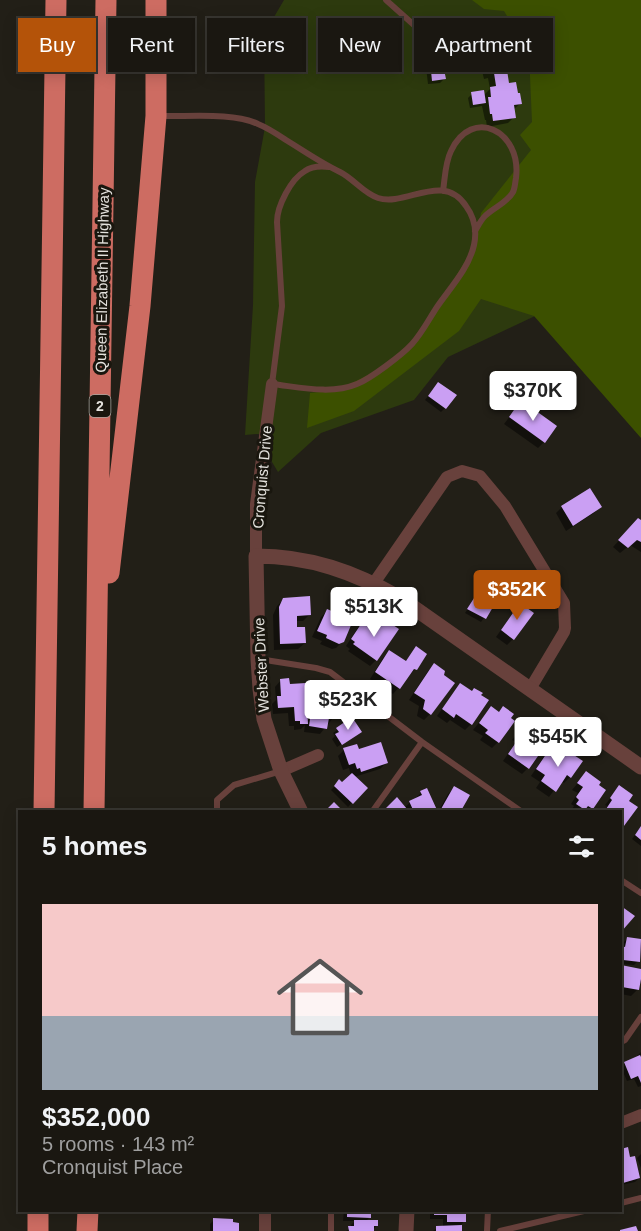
<!DOCTYPE html>
<html lang="en">
<head>
<meta charset="utf-8">
<style>
  body { margin:0; font-family:Helvetica,sans-serif; background:#27241f; color:#f1f3f6; height:100vh; display:flex; flex-direction:column; font-size:22px; white-space:nowrap }
  * { box-sizing:border-box; margin:0 }
  p { font-size:20px; color:#9f9f9f }
  .icon { flex:none; width:33px; height:33px; fill:none; stroke:currentColor; stroke-width:2; stroke-linecap:round; stroke-linejoin:round }
  .map { position:relative; flex:1; overflow:hidden }
  .details { position:absolute; left:18px; top:810px; width:604px; height:402px; display:flex; flex-direction:column; background:#1a1711; border-radius:0px; box-shadow:0 3px 15px #0003,0 0 0 2px #383631 }
  .details>* { flex:none }
  .guide { position:absolute; left:18px; top:18px; width:606px; height:54px; display:flex; gap:12px }
  .price { position:absolute; translate:-50% -51px; padding:0 14px; border-radius:6px; background:#fff; color:#222; font-size:20px; line-height:39px; filter:drop-shadow(0 2px 3px #0008) }
  .price::after { content:''; position:absolute; left:50%; top:36px; width:18px; height:14px; margin-left:-9px; background:inherit; clip-path:polygon(0 0,100% 0,50% 100%) }
  .price.on { background:#b45309; color:#fff }
  ul { padding:0; list-style:none }
  li { display:grid; align-content:center; gap:12px; height:318px; padding:0 24px }
  li+li { border-top:2px solid #383631 }
  li span { display:grid; place-items:center; height:186px; border-radius:0px; color:#555 }
  li>.icon { margin-inline-start:auto }
  span .icon { width:108px; height:108px; fill:#fffc; stroke-width:1 }
  li b { font-size:26px }
  h2 { display:flex; justify-content:space-between; align-items:center; height:72px; padding:0 24px; font-size:26px }
  .tag { padding:0 21px; border-radius:0px; background:#1a1711; box-shadow:0 3px 15px #0003,0 0 0 2px #383631; font-size:21px; line-height:54px }
  .tag.on { background:#b45309; color:#fff }
  .map>svg:first-child { display:block }
</style>
</head>
<body>
<div class="map">
<svg width="641" height="1231" viewBox="0 0 641 1231">
  <rect width="100%" height="100%" fill="#221f17"/>
  <!-- green -->
  <path fill="#2d3a0e" d="M284,0H641V266L448,357L414,400L321,433L278,472L269,457L271,435L257,434L245,435L253,305L255,182L265,127L264,34Z"/>
  <!-- forest -->
  <path fill="#3c5000" d="M472,0H641V438L534,316L481,299L459,331L354,411L307,428L310,393L338,390L396,361L415,344L476,243L481,213L531,150L520,135L532,122L529,53L504,11L484,9Z"/>
  <!-- shadow -->
  <path fill="#0007" d="M485,51L495,62L507,84L521,103L514,109V117L508,123L487,127L486,120H485L482,106L470,108L468,98L472,94L484,95L490,89L488,78L484,79L479,58Z
    M430,63L444,79L440,83L428,84L426,67Z
    M438,384L445,408L441,412L425,400Z
    M521,402L544,442L538,448L504,424Z
    M562,507H600L594,513L566,531L556,513Z
    M638,520L641,522V552L630,545L620,553L613,547Z
    M284,599L309,615L303,621H296V629L305,643L298,649L274,650L273,615L277,606Z
    M473,601L491,608L481,622L465,613Z
    M348,603L343,641L336,648L332,649L320,644L322,641L312,637L321,617L327,611L339,616L342,609Z
    M514,612L513,639L507,645L496,637Z
    M365,620L377,628L376,660L370,666L348,651L350,649L346,646L359,626Z
    M416,648L415,669L393,694L370,679L383,658L389,652L405,662Z
    M434,665L442,675L453,683L430,714L424,720L417,716L419,706L409,700L428,671Z
    M281,680L306,702L315,693L322,700L333,718L320,734L304,732L305,725L301,729L294,730V726H289L288,713L273,714L272,704L276,700L275,687Z
    M461,684L487,701L471,724L465,730L450,720L447,723L437,716L455,691Z
    M491,708L498,742L492,748L480,740L483,736L473,730Z
    M352,719L356,735L337,747L332,739L335,736L333,733Z
    M525,724L528,768L522,774L503,761L516,742L512,740Z
    M344,750L358,751L386,763L380,769L354,777L366,788L348,807L331,790L339,782L342,784L351,775L349,768L343,770L338,756Z
    M549,752L560,759L567,752L570,777L564,783L561,781L549,797L536,788L540,782L531,776L543,758Z
    M586,773L591,808L588,812H572L571,811L574,806L571,804L578,793L572,790Z
    M619,787L627,801L621,828V812H604L607,806L605,805Z
    M454,788L460,810L463,812H438L448,794Z
    M421,793L433,812H405L404,809L402,812H384L397,799L404,808Z
    M641,827V846L632,839Z
    M628,938L641,940L638,961L634,965L621,964V948H623L624,942Z
    M621,966L641,971V982L639,983L637,990L631,996L621,994Z
    M641,1052V1086L638,1087L634,1079L627,1081L621,1067L625,1063L636,1057Z
    M621,1151L639,1178L635,1182L621,1185Z
    M641,1154V1168L637,1158Z
    M344,1210H370V1217L366,1221L377,1225L372,1231H346L351,1228V1225L355,1221H343Z
    M430,1210H464V1221L461,1225V1231H433L437,1228L443,1227V1219H430Z
    M214,1220L237,1231H210V1224Z"/>
  <!-- building -->
  <path fill="#ca9ff3" d="M495,48L496,60H501L503,71L507,70L509,83L516,82L518,93H520L522,104L514,105L516,118L493,121L492,114H490L488,97H491L490,87L496,86L494,73L490,74L484,50Z
    M442,60L446,79L432,81L430,61Z
    M484,90L486,103L473,105L471,92Z
    M438,382L457,395L446,409L428,396Z
    M521,400L557,426L545,443L509,417Z
    M590,488L602,507L573,526L561,506Z
    M638,518L641,520V542L637,540L628,548L618,540Z
    M476,595L493,607L486,619L467,609Z
    M310,596L311,615L297,616V627H305L306,643L280,644L279,607L283,598Z
    M348,601L359,606L344,642L339,644L326,638L327,635L317,631L327,609L341,615Z
    M520,603L534,613L514,640L501,630Z
    M365,618L378,627L384,619L399,629L377,661L353,644L355,642L351,639Z
    M416,646L427,654L417,670L414,669L400,689L375,672L389,650L406,661Z
    M434,663L445,671L444,675L455,683L431,715L423,709L425,700L414,693Z
    M289,678L290,684L306,683L308,724H300V721H295L294,707L278,708L277,696H281L280,679Z
    M460,683L472,691L474,688L483,693L481,695L489,700L472,725L456,714L454,718L442,709Z
    M314,691L325,693L324,699L330,700L329,708L336,709L335,719L329,718L327,729L309,726Z
    M491,706L499,712L503,706L514,714L511,718L515,721L499,743L485,733L488,730L479,723Z
    M352,717L362,732L342,745L335,734L339,732L336,728Z
    M524,722L529,726L531,723L543,731L536,740L545,746L529,769L508,754L521,735L517,733Z
    M381,742L388,763L361,772L360,768L357,769L355,763L349,765L343,748L357,744L359,749Z
    M549,750L561,758L566,750L583,761L571,778L567,775L556,792L541,781L545,775L536,769Z
    M586,771L601,782L599,785L606,790L593,809L588,806L585,810L576,804L579,800L576,797L583,787L577,783Z
    M352,773L368,788L353,804L334,786L339,779L342,782Z
    M619,785L633,795L629,801L638,807L621,830V812H604L612,800L610,798Z
    M454,786L470,795L462,809L466,812H445L441,809Z
    M427,788L437,810L432,812H414L409,801L422,795L420,791Z
    M397,797L407,809L401,812H390L386,808Z
    M334,802L344,812H324Z
    M641,826V840L635,835Z
    M621,906L635,916L621,932Z
    M627,937L641,939L640,962L623,960L621,957V946L625,947Z
    M621,965L641,969V979L639,990L622,987Z
    M640,1055L641,1057V1083L638,1076L631,1079L624,1062Z
    M628,1147L630,1157L635,1156L640,1178L623,1183L621,1173V1149Z
    M347,1210H371V1218L347,1217Z
    M434,1210H466V1222H447V1215H434Z
    M213,1218L233,1219V1222L239,1223V1231H213Z
    M354,1220H378V1226H374V1231H349L348,1226H354Z
    M462,1225V1231H436V1226Z
    M636,1226L638,1231H620V1230Z"/>
  <g fill="none" stroke-linecap="round" stroke-linejoin="round">
    <!-- service -->
    <path stroke="#68413c" stroke-width="6" d="M386,0L424,34
      M159,116C188,117 233,112 258,124C268,128 277,134 286,140C304,151 321,163 340,172C354,179 363,193 378,198C406,207 443,171 466,206C474,217 477,231 474,245C469,268 450,288 437,307C429,319 422,333 412,344C402,355 370,379 357,384C331,395 299,387 272,384L282,306L277,222C277,206 291,179 305,171C312,166 320,166 329,167
      M443,191C445,178 445,163 451,151C472,106 522,131 516,178C515,183 515,188 513,192C507,203 494,207 485,216C481,220 478,226 475,231
      M259,659L316,668L330,672L422,742L522,812
      M217,812V800L234,785L281,771
      M372,812L422,742
      M621,880L641,893
      M621,1042L625,1040L641,1017
      M621,1203L641,1198
      M331,1231V1210
      M487,1231L488,1210
      M500,1231L588,1210"/>
    <!-- minor -->
    <path stroke="#68413c" stroke-width="12" d="M256,556V504L272,384
      M374,583L447,477L462,471L480,476L505,506L564,603L565,628L564,632L530,689
      M281,771L318,755
      M621,1123L641,1115
      M265,1231V1210"/>
    <!-- tertiary -->
    <path stroke="#68413c" stroke-width="15" d="M301,812L281,771L264,719L260,689L258,659L256,556C310,556 354,572 400,598L641,767
      M406,1231L407,1210"/>
    <!-- motorway -->
    <path stroke="#cd6c62" stroke-width="21" d="M109,573L140,306L156,116V0
      M44,812L56,0
      M94,812L106,0
      M38,1231V1210
      M87,1231L88,1210"/>
  </g>
  <g text-anchor="middle" dominant-baseline="central" stroke-width="6" stroke-linejoin="round" paint-order="stroke">
    <!-- shield labels -->
    <rect fill="#19160e" stroke="#a7a59f" stroke-width="1.5" x="89.5" y="395" width="21" height="22" rx="4.5"/>
    <g font-size="14" font-weight="bold" fill="#e4e2dd">
      <text x="100" y="406">2</text>
    </g>
    <!-- street labels -->
    <g font-size="15" fill="#e4e2dd" stroke="#19160e">
      <text transform="translate(102 280) rotate(-89)">Queen Elizabeth II Highway</text>
      <text transform="translate(262 477) rotate(-85)">Cronquist Drive</text>
      <text transform="translate(261 665) rotate(-93)">Webster Drive</text>
    </g>
  </g>
</svg>
<b class="price" style="left:533px;top:422px">$370K</b>
<b class="price on" style="left:517px;top:621px">$352K</b>
<b class="price" style="left:374px;top:638px">$513K</b>
<b class="price" style="left:348px;top:731px">$523K</b>
<b class="price" style="left:558px;top:768px">$545K</b>
<div class="guide">
<a class="tag on">Buy</a>
<a class="tag">Rent</a>
<a class="tag">Filters</a>
<a class="tag">New</a>
<a class="tag">Apartment</a>
</div>
<section class="details">
<h2>5 homes<svg class="icon" aria-label="filters" viewBox="0 0 24 24"><path d="M4 7h16M4 17h16"/><circle cx="9" cy="7" r="2"/><circle cx="15" cy="17" r="2"/></svg></h2>
<ul>
<li><span style="background:linear-gradient(#f6c9c9 60%,#9aa5b1 0)"><svg class="icon" aria-label="home" viewBox="0 0 24 24"><path d="M3 11l9-7 9 7M6 9v11h12V9"/></svg></span><div><b>$352,000</b><p>5 rooms · 143 m²</p><p>Cronquist Place</p></div></li>
</ul>
</section>
</div>
</body>
</html>
